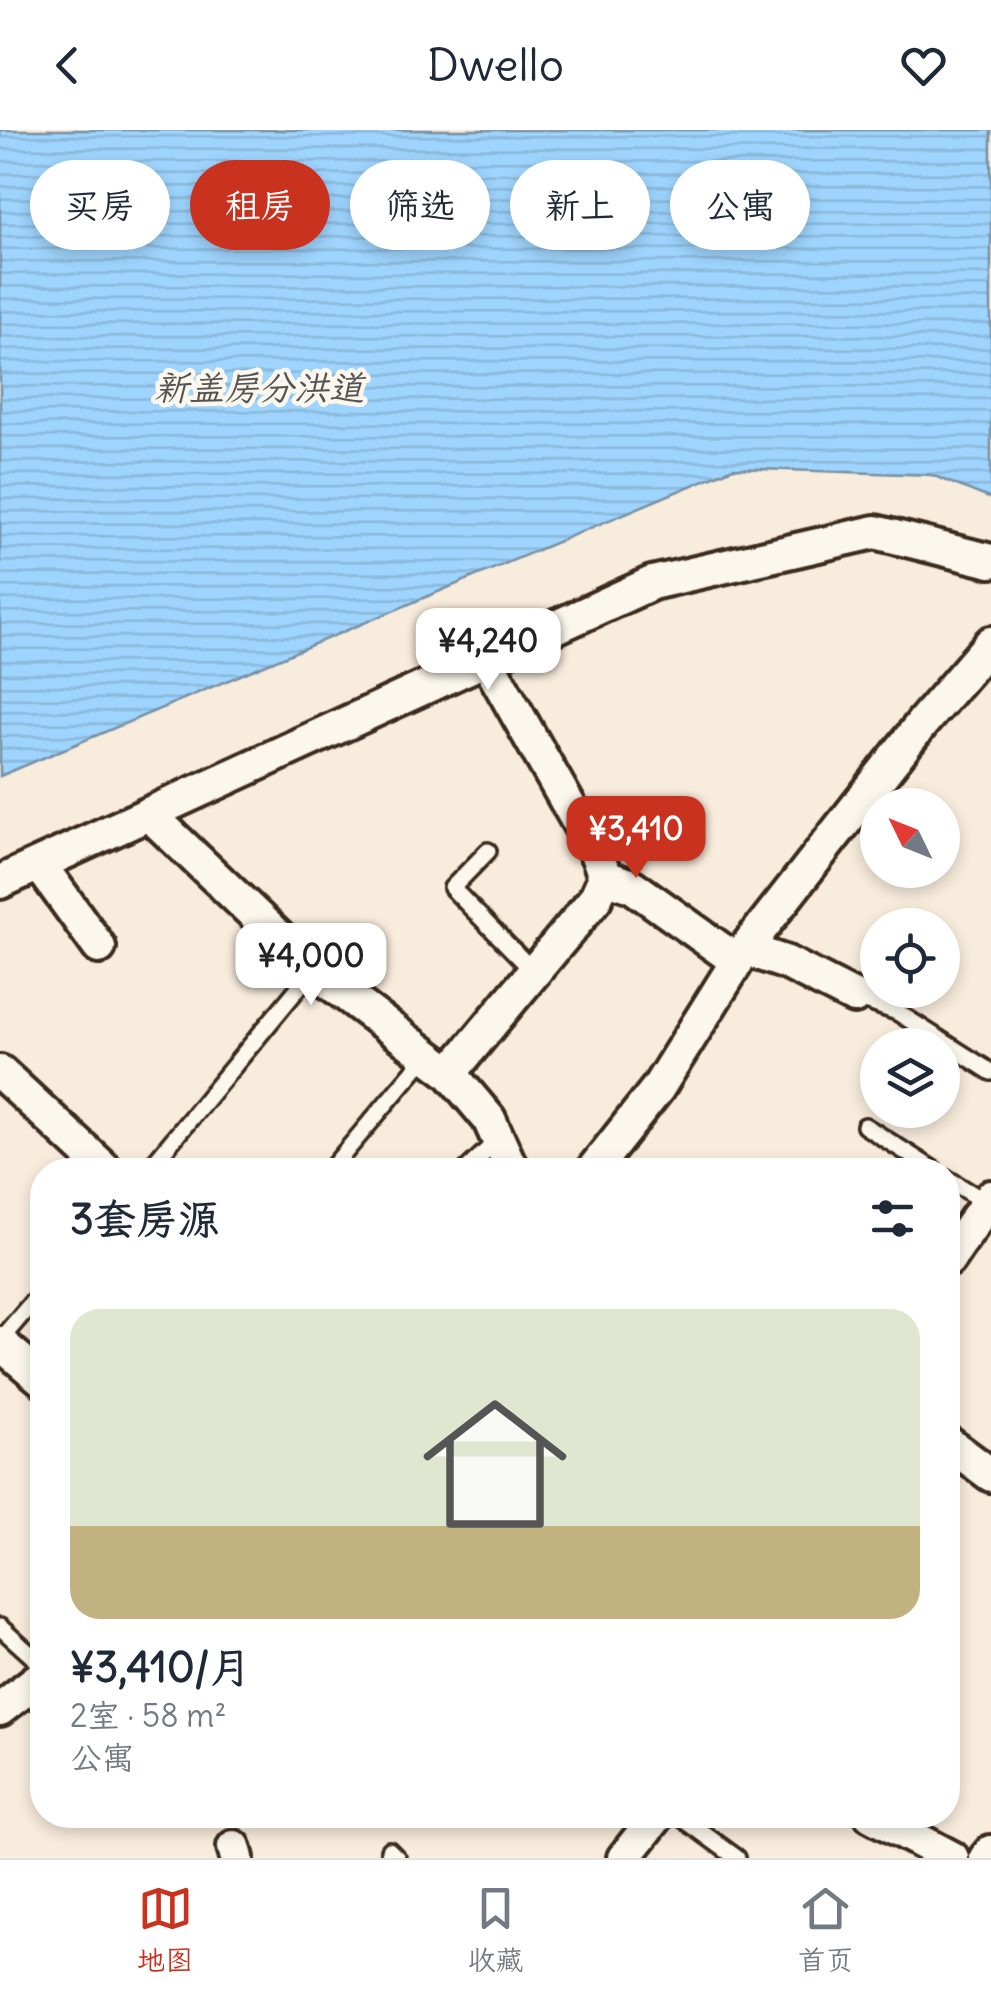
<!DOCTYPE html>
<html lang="zh">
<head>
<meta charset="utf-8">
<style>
  body { margin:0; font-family:Delius,"LXGW WenKai TC",sans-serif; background:#f2f2f3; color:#1f2937; height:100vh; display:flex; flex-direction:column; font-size:38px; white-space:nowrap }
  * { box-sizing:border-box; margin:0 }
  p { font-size:32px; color:#747a83 }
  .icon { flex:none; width:55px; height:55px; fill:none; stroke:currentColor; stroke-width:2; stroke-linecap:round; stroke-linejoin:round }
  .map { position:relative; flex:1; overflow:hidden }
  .details { position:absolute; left:30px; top:1028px; width:930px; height:670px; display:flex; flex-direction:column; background:#fff; border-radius:40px; box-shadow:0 5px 15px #0003 }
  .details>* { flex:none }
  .banner { position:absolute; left:30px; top:30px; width:932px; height:90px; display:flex; gap:20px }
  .needle { width:65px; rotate:313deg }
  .fabs { position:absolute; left:860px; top:658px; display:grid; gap:20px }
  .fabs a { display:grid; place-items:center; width:100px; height:100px; border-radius:50%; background:#fff; box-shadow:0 5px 15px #0003; font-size:50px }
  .price { position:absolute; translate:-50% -85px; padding:0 22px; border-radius:20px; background:#fff; color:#222; font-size:32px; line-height:65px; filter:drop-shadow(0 2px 5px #0008) }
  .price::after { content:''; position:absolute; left:50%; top:60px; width:30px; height:22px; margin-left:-15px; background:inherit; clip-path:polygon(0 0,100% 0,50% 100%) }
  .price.current { background:#c8321e; color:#fff }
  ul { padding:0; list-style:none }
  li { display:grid; align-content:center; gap:20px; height:530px; padding:0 40px }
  li span { display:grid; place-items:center; height:310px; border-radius:30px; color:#555 }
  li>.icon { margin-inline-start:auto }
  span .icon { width:180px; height:180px; fill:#fffc; stroke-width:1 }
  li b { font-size:42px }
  h2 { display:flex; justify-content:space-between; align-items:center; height:120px; padding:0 40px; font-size:42px }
  .tag { padding:0 35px; border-radius:45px; background:#fff; box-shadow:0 5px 15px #0003; font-size:35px; line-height:90px }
  .tag.current { background:#c8321e; color:#fff }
  header { display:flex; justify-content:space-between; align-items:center; height:130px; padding:0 40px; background:#fff; font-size:45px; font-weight:600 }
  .tab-bar { display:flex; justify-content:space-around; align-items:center; height:140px; border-top:2px solid #e0e1e3; background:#fff; font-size:28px; color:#747a83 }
  .tab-bar a { display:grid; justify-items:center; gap:5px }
  .tab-bar .current { color:#c8321e }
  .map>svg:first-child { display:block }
</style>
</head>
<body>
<header><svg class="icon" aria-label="back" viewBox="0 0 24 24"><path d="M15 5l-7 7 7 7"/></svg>Dwello<svg class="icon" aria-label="heart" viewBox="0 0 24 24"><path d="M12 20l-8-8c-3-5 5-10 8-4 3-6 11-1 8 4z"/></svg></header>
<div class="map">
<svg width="991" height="1728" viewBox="0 0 991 1728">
  <defs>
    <pattern id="water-rules" width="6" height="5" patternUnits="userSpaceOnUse" patternTransform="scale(2.5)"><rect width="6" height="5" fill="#9ed4fd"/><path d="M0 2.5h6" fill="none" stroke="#89b6d8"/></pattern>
  </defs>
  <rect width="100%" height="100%" fill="#f8ecdc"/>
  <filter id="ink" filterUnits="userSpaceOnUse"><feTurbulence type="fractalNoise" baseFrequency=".01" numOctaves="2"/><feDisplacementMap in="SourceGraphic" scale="20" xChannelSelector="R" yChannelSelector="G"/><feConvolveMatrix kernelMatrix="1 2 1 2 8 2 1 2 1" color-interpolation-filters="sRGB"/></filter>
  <g filter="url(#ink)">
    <!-- water -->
    <path fill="url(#water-rules)" stroke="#7690a4" stroke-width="2.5" d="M0,0H991V369L932,345L733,338L0,646Z"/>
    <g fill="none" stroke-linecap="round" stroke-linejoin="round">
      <!-- service casing -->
      <g stroke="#3b2a1e" stroke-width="22">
        <path id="service" d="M488,721L452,758L534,842
          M854,867L897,882L991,942
          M865,996L934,1040
          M148,1040L313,840
          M330,1040L427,925
          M466,1040L498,1010
          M948,1049L987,1073
          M0,1210L42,1161
          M0,1497L42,1535
          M678,1685L737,1728
          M389,1720L397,1728"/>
      </g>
      <!-- minor casing -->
      <g stroke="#3b2a1e" stroke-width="40">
        <path id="minor" d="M149,684L313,840L450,943L489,989L512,1040
          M39,734L99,817
          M605,747L632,756L737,831
          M0,752L652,453L875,402L991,431
          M745,819L787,833L854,867
          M0,942L106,1040
          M450,943L595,769L605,747L598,727L486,529
          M593,1040L658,958L745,819L923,592L991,513
          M948,1130L991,1067
          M0,1213L42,1249
          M948,1313L991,1345
          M0,1579L37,1550H42
          M871,1685L952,1728
          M234,1717L237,1728
          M624,1728L658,1685
          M986,1728L991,1722"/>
      </g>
      <!-- service -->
      <use href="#service" stroke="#fbf7ec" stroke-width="15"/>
      <!-- minor -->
      <use href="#minor" stroke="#fbf7ec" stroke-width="32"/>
    </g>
  </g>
  <g text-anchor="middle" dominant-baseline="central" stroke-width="9" stroke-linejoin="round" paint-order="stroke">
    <!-- water labels -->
    <g font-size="35" font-style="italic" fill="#545456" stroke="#fbf7ec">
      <text x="259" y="257">新盖房分洪道</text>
    </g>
  </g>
</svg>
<div class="fabs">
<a><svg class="needle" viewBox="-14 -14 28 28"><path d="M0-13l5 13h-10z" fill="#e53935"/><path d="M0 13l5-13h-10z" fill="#747a83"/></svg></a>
<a><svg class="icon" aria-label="locate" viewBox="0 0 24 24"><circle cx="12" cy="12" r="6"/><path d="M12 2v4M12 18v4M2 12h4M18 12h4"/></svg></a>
<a><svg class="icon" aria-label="layers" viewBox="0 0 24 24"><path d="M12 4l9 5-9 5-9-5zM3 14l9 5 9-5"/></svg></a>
</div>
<b class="price" style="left:488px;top:563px">¥4,240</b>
<b class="price current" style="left:636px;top:751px">¥3,410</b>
<b class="price" style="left:311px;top:878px">¥4,000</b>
<div class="banner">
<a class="tag">买房</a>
<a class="tag current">租房</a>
<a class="tag">筛选</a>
<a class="tag">新上</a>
<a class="tag">公寓</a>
</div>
<section class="details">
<h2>3套房源<svg class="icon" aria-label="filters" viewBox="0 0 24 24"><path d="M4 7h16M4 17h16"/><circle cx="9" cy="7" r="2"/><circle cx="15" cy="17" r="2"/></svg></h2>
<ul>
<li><span style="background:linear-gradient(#dfe7d0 70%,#c2b280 0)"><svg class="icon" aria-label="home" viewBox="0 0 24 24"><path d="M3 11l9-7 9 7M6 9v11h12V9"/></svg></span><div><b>¥3,410/月</b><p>2室 · 58 m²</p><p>公寓</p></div></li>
</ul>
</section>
</div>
<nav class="tab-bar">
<a class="current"><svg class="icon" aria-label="map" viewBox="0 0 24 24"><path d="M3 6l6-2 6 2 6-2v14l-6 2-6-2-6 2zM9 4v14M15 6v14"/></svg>地图</a>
<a><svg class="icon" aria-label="saved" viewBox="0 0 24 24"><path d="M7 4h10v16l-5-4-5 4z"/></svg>收藏</a>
<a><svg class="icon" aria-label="home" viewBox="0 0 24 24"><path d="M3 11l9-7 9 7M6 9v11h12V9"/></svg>首页</a>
</nav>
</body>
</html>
